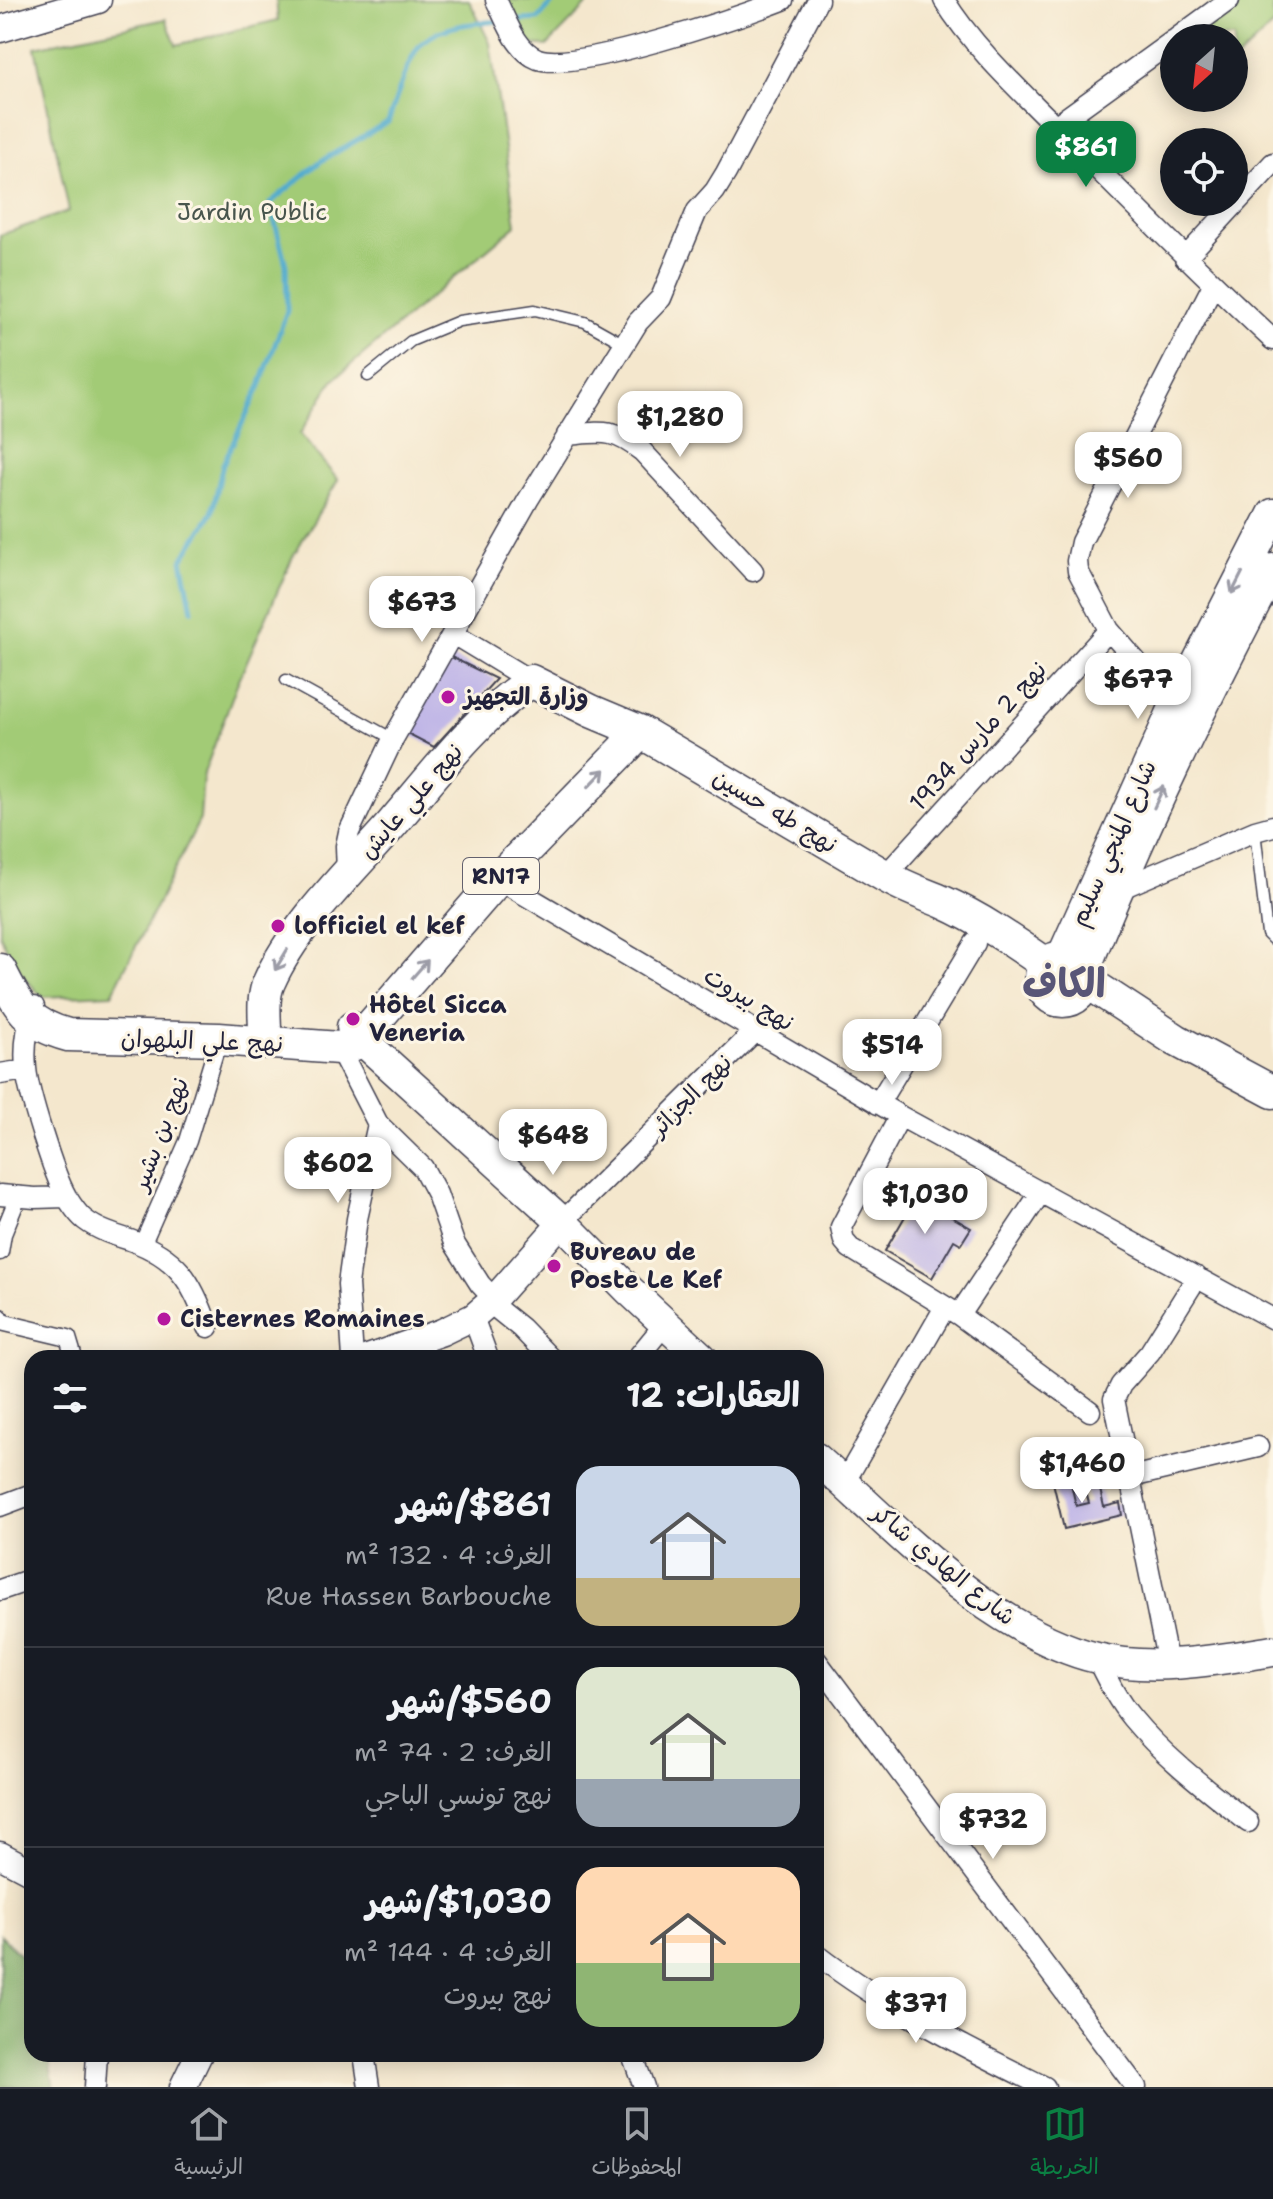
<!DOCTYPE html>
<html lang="ar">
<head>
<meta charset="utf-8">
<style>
  body { margin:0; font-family:"Shantell Sans","Playpen Sans Arabic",sans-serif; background:#242831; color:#f1f3f6; direction:rtl; height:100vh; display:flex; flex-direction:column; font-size:30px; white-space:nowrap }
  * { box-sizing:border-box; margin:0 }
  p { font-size:26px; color:#9ea1a6 }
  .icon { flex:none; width:44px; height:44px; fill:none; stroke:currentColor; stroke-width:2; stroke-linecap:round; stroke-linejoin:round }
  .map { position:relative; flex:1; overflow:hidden; direction:ltr }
  .drawer { position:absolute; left:24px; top:1350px; width:800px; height:712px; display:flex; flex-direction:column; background:#171b24; border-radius:24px; box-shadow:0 4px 20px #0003; direction:rtl }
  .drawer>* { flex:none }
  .needle { width:52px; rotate:207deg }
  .fabs { position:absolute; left:1160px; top:24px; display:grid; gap:16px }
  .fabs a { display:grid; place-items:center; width:88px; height:88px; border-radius:50%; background:#171b24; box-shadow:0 4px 20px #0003; font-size:40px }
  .price { position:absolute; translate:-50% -68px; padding:0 18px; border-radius:16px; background:#fff; color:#222; font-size:26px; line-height:52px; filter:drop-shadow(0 2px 4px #0008) }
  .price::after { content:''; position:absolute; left:50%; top:48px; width:24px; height:18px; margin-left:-12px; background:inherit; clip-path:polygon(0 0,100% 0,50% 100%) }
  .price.current { background:#0b8043; color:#fff }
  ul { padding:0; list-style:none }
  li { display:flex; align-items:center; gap:24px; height:200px; padding:0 24px }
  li+li { border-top:2px solid #363941 }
  li span { display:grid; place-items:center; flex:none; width:224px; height:160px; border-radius:24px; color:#555 }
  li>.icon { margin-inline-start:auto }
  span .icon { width:96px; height:96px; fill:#fffc; stroke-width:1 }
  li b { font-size:34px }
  h2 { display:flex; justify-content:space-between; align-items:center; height:96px; padding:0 24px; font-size:34px }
  .menu { display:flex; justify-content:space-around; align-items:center; height:112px; border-top:2px solid #363941; background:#171b24; font-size:22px; color:#9ea1a6 }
  .menu a { display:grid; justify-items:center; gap:4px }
  .menu .current { color:#0b8043 }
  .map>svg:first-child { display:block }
</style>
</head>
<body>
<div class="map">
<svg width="1273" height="2087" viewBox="0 0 1273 2087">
  <rect width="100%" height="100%" fill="#fcf5e5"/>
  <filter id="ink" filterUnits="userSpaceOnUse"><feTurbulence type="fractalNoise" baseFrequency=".0125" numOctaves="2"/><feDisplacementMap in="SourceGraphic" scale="16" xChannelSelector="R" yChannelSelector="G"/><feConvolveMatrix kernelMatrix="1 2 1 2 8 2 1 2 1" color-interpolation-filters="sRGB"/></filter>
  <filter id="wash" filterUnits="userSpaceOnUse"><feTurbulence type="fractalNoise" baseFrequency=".006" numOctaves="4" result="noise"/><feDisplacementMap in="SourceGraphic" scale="32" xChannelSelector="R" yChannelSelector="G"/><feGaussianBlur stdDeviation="1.8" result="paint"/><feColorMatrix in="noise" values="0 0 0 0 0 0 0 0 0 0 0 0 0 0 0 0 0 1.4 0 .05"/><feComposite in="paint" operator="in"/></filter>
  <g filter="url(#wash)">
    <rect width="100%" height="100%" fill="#f4e7cd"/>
    <!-- green -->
    <path fill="#a2cb76" stroke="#627658" stroke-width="2" d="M276,0H469L490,43L516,225L333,380L300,434L338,480L293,556L237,684L203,776L200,819L112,994L42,997L16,968L0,935V235L69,211L35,47L166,19L176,45L278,20Z
      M505,0H592L547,46L531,44Z
      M1217,0H1273V25L1234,62V38H1175Z"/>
    <!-- forest -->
    <path fill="#81af67" stroke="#526851" stroke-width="2" d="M0,1935L32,1967V2054H48L54,2087H0Z"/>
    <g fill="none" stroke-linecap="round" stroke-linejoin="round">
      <!-- stream -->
      <path stroke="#51abce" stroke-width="5" d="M511,21L538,19L555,0
        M192,610L182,560L212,513L223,464L260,386L287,311L286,265L270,203L321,161L388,122C395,104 409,53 423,42C445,24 475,23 501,21"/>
    </g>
    <g id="blocks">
      <!-- building -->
      <path fill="#c0b6e7" d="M443,653L496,679L434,747L407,733Z
        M909,1192L971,1228L961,1244L954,1240L932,1278L885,1251L907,1213L899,1209Z
        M1069,1474L1076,1506L1089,1503L1085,1488L1099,1485L1104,1507L1120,1503L1122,1515L1064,1529L1052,1478Z"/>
    </g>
  </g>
  <g filter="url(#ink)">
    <use href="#blocks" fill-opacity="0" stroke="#424051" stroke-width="2"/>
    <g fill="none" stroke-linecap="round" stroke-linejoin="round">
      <!-- service casing -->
      <g stroke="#424051" stroke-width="13">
        <path id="service" d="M368,376L411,341L459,321L535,310L585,322L626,345
          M286,680L393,739
          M1255,831L1267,934L1273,940"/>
      </g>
      <!-- pedestrian casing -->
      <g stroke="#424051" stroke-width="19">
        <path id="pedestrian" d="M142,1245L188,1141L219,1039
          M0,1252L3,1234L18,1197
          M0,1317L1,1322L68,1338L74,1358"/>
      </g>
      <!-- minor casing -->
      <g stroke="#424051" stroke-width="23">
        <path id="minor" d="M496,0C506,19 516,51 538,59C578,72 739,17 783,0
          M944,0C975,50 1022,92 1062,133C1131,203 1201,273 1273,340
          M1177,38L1229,0
          M1055,126L1174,40
          M1185,258L1273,163
          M567,435C603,432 612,428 642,451L753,571
          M453,634L531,681
          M1181,713L1109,630L1078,571L1077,561L1081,542L1213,285
          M347,873L346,846L349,832L393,739L528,500L638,322L661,298L697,211L715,191L726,173L818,0
          M885,876L1109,630
          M498,879L900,1116L1273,1319
          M1117,890L1255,831L1273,826
          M34,1007C27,1026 24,1047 26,1068C28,1093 54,1175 66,1196C71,1204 78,1215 85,1220C98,1230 114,1235 130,1240C177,1257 192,1280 208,1327
          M339,1048L378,1124L357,1219L348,1284L353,1358
          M0,1074L26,1070
          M878,1104L975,943
          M900,1116L841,1227L844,1241L850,1248L959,1315L1090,1411
          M378,1124L423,1168L437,1194L454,1243L480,1284L494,1299
          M0,1195L35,1198L66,1197
          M562,1222L754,1032
          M490,1303L521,1328L550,1358
          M959,1315L1041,1192
          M473,1317L488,1358
          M637,1358L664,1325
          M1131,1477L1258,1447
          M844,1483L945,1307
          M0,1506L32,1494
          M0,1590L32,1579
          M1097,1659C1107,1679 1117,1700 1132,1718C1165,1758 1208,1790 1248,1822
          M816,1660L1136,2087
          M1168,1664L1114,1399L1121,1385L1150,1352L1197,1277
          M816,1954C886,2008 966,2048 1045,2087
          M364,2054L369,2087
          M632,2054L644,2087
          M95,2087L97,2054"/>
      </g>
      <!-- tertiary casing -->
      <g stroke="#424051" stroke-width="29">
        <path id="tertiary" d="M0,29L98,0
          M368,1358L442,1332L473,1317L494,1299L562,1222
          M0,1855L32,1872
          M183,2087L199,2054"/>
      </g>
      <!-- secondary casing -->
      <g stroke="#424051" stroke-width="33">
        <path id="secondary" d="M1062,957L1174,708L1273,514
          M1084,972C1139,833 1204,701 1273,569
          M352,1027L362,1040L562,1222L629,1290L702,1358
          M816,1458C896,1529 990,1632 1097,1658C1153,1672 1217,1660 1273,1651"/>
      </g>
      <!-- primary casing -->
      <g stroke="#424051" stroke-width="35">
        <path id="primary" d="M1041 979a22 22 0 1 1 44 0a22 22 0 1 1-44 0Z
          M0,970C18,1007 27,1024 68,1035L219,1039L339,1048C355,1046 361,1042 369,1028L498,879L641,732
          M1086,981L1176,1040L1273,1092
          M265,1042C266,1023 261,1000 269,982C295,924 350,872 392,824C435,774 476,718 531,681L591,711L641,732L885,876C904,887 924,894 943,902C979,918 1014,942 1046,964"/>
      </g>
      <!-- service -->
      <use href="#service" stroke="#fff" stroke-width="10"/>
      <!-- pedestrian -->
      <use href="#pedestrian" stroke="#fff" stroke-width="16"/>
      <!-- minor -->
      <use href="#minor" stroke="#fff" stroke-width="20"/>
      <!-- tertiary -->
      <use href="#tertiary" stroke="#fff" stroke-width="26"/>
      <!-- secondary -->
      <use href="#secondary" stroke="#fff" stroke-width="30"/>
      <!-- primary -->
      <use href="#primary" stroke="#fff" stroke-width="32"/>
    </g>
    <!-- one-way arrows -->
    <defs><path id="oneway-shaft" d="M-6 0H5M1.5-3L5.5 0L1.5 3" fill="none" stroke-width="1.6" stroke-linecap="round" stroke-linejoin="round" transform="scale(2)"/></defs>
    <g stroke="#9c9ca7">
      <use href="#oneway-shaft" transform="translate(1237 583) rotate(117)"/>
      <use href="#oneway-shaft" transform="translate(597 778) rotate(-46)"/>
      <use href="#oneway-shaft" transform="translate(1159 797) rotate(-65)"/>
      <use href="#oneway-shaft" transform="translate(281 960) rotate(121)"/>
      <use href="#oneway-shaft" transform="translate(420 969) rotate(-49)"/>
    </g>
  </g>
  <!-- markers -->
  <g fill="#b5179e" stroke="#fcf5e5" stroke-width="3">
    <circle cx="448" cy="697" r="8"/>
    <circle cx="278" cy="926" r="8"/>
    <circle cx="353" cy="1019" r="8"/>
    <circle cx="554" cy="1266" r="8"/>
    <circle cx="164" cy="1319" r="8"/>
  </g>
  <g text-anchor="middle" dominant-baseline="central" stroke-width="6" stroke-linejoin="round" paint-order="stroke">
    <!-- shield labels -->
    <rect fill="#fcf5e5" stroke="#63616e" stroke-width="2" x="463" y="858" width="76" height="36" rx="6"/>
    <g font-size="22" font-weight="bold" fill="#22223b">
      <text x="501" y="876">RN17</text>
    </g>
    <!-- park labels -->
    <g font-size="24" fill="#48554d" stroke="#fcf5e5">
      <text x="252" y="212">Jardin Public</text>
    </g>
    <!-- poi labels -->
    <g font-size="24" font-weight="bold" fill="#22223b" stroke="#fcf5e5" text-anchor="start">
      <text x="464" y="697">وزارة التجهيز</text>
      <text x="294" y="926">lofficiel el kef</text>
      <text x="369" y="1005">Hôtel Sicca<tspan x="369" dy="28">Veneria</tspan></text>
      <text x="570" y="1252">Bureau de<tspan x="570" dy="28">Poste Le Kef</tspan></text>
      <text x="180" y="1319">Cisternes Romaines</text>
    </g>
    <!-- street labels -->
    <g font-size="24" fill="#22223b" stroke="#fcf5e5">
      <text transform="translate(978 736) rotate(-48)">نهج 2 مارس 1934</text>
      <text transform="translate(411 801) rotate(-49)">نهج علي عايش</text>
      <text transform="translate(775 811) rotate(31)">نهج طه حسين</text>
      <text transform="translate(1113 843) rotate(-66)">شارع المنجي سليم</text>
      <text transform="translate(749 999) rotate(31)">نهج بيروت</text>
      <text transform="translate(202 1041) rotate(2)">نهج علي البلهوان</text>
      <text transform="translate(691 1095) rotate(-45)">نهج الجزائر</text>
      <text transform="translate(160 1134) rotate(-69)">نهج بن بشير</text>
      <text transform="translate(944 1565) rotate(39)">شارع الهادي شاكر</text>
    </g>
    <!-- town labels -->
    <g font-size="40" font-weight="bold" fill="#595677" stroke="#fcf5e5">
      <text x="1064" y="983">الكاف</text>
    </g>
  </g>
</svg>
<div class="fabs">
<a><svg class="needle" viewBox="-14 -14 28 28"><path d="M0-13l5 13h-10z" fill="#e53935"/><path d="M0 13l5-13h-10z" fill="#9ea1a6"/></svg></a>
<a><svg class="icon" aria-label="locate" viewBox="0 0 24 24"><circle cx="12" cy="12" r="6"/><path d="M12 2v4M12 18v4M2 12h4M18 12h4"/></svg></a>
</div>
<b class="price current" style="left:1086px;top:189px">$861</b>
<b class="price" style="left:680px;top:459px">$1,280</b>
<b class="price" style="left:1128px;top:500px">$560</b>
<b class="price" style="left:422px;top:644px">$673</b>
<b class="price" style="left:1138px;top:721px">$677</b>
<b class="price" style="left:892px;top:1087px">$514</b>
<b class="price" style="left:553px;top:1177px">$648</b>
<b class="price" style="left:338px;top:1205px">$602</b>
<b class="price" style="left:925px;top:1236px">$1,030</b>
<b class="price" style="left:1082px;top:1505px">$1,460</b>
<b class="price" style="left:993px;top:1861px">$732</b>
<b class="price" style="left:916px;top:2045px">$371</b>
<section class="drawer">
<h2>العقارات: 12<svg class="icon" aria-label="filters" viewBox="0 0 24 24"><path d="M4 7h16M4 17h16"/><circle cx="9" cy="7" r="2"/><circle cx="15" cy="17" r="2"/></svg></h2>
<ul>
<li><span style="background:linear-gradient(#c9d6e8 70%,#c2b280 0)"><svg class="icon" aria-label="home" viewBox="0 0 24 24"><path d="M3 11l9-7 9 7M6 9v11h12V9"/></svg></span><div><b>$861/شهر</b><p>الغرف: 4 · 132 m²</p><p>Rue Hassen Barbouche</p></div></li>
<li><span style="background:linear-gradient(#dfe7d0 70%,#9aa5b1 0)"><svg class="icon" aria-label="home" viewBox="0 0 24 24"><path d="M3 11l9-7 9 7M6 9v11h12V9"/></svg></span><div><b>$560/شهر</b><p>الغرف: 2 · 74 m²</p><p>نهج تونسي الباجي</p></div></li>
<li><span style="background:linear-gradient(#ffd9b3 60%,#8fb573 0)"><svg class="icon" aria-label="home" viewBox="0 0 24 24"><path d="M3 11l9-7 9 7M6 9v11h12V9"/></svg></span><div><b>$1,030/شهر</b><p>الغرف: 4 · 144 m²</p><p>نهج بيروت</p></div></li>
</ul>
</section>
</div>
<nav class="menu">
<a class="current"><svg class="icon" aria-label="map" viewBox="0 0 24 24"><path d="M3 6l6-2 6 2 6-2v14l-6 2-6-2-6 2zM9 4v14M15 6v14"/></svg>الخريطة</a>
<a><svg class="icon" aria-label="saved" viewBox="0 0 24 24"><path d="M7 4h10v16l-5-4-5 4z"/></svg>المحفوظات</a>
<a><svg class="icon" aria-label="home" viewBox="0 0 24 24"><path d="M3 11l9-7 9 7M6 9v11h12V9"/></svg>الرئيسية</a>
</nav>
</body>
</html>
